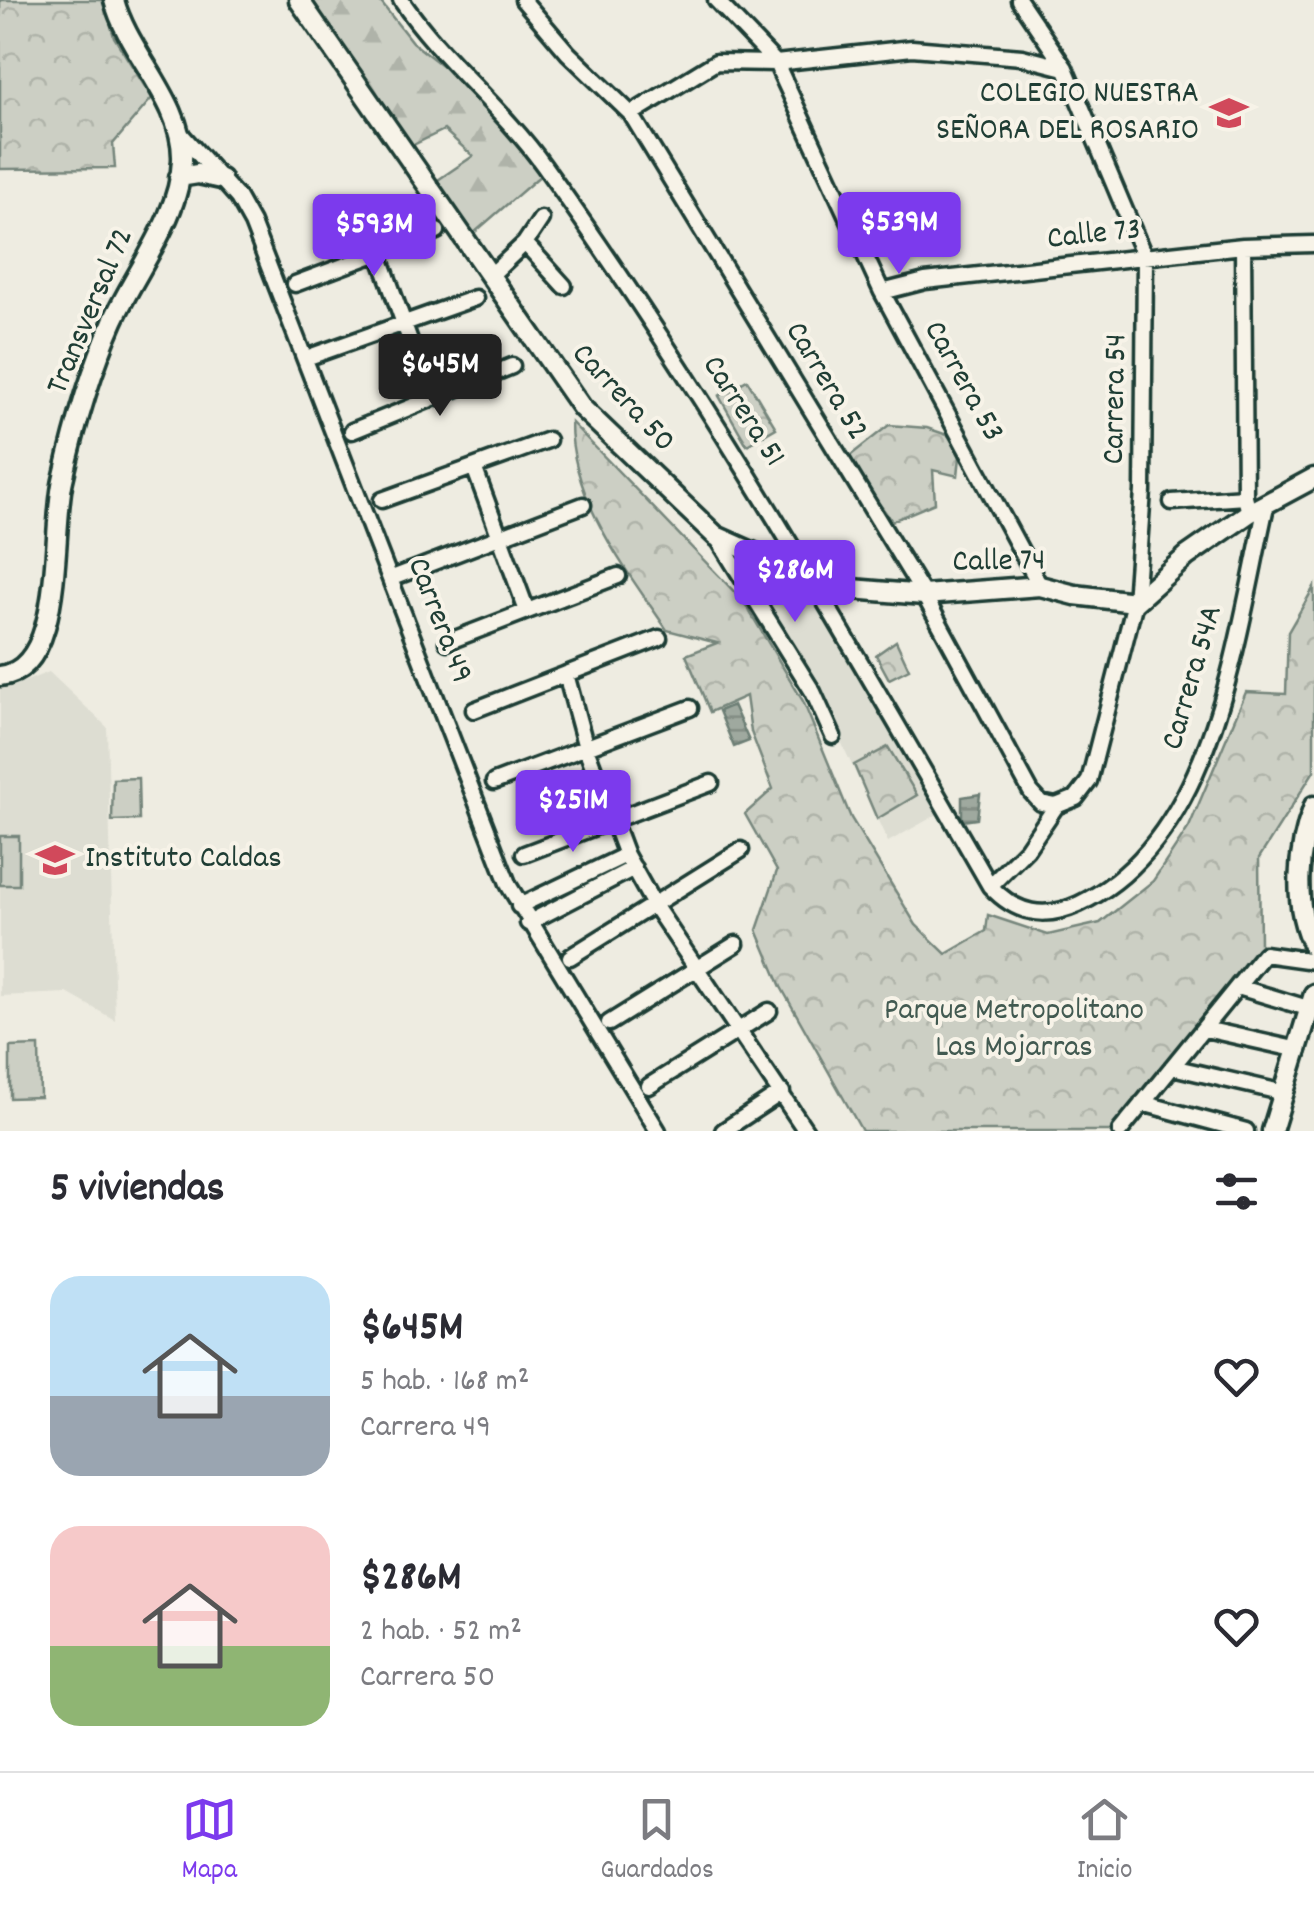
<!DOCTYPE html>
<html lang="es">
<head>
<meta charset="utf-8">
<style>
  body { margin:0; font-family:Dekko,sans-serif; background:#f2f2f3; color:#2b2b33; height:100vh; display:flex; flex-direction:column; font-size:38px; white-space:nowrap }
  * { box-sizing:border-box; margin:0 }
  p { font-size:32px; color:#7c7c81 }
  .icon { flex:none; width:55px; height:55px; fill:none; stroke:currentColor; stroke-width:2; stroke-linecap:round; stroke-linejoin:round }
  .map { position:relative; height:1131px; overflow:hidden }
  .side { display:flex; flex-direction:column; background:#fff; flex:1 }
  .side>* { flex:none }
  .price { position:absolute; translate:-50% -85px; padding:0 22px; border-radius:10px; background:#7c3aed; color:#fff; font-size:32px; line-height:65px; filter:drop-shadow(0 2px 5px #0008) }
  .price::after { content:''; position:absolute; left:50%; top:60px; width:30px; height:22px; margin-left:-15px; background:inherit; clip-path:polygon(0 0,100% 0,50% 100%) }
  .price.selected { background:#222; color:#fff }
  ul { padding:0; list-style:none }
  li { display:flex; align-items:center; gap:30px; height:250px; padding:0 50px }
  li span { display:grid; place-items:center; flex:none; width:280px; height:200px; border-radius:30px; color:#555 }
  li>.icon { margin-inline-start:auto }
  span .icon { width:120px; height:120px; fill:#fffc; stroke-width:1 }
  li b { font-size:42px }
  h2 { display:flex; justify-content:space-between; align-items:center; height:120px; padding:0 50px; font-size:42px }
  .dock { display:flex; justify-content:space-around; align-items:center; height:140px; border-top:2px solid #e1e1e2; background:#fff; font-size:28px; color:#7c7c81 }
  .dock a { display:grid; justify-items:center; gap:5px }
  .dock .selected { color:#7c3aed }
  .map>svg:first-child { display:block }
</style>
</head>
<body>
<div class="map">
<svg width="1314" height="1131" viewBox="0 0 1314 1131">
  <defs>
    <pattern id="forest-firs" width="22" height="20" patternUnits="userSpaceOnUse" patternTransform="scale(2.5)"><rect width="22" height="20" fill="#cccfc4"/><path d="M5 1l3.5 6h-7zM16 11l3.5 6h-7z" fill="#afb3a9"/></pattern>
    <pattern id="park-crowns" width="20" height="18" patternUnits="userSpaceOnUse" patternTransform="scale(2.5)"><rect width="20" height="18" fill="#cccfc4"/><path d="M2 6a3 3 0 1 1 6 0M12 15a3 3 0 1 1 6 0" fill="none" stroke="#afb3a9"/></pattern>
    <pattern id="water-rules" width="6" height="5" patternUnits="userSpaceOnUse" patternTransform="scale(2.5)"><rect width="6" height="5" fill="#9fa99f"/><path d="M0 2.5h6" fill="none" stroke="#818b82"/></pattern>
  </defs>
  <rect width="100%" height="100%" fill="#eeece1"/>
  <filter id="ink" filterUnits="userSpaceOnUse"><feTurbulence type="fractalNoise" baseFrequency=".01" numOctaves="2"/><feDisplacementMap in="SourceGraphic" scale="20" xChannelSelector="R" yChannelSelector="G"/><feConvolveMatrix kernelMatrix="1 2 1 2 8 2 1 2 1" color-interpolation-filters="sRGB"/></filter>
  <g filter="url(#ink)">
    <!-- built -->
    <path fill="#ddddd2" d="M729,547L814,585L938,814L888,842L822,701Z
      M49,672L107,727L115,1020L67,993L0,996V687L8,688Z"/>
    <!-- forest -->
    <path fill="url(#forest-firs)" stroke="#76867c" stroke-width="2.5" d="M292,0H379L412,42L467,85L542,174L466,240L429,186L473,156L444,130L399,152Z"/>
    <!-- park -->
    <path fill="url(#park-crowns)" stroke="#76867c" stroke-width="2.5" d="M0,0H104L114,37L152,98L113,144L115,168L0,169Z
      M747,380L776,428L747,445L719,396Z
      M571,422L744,602L803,701L851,818L916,925L946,954L986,931L988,915L1048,935L1100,923L1153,881L1189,827L1246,692L1286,694L1288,632L1314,587V771L1259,858L1260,945L1124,1131H862L781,987L757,930L777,871L745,814L773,789L751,732L746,696L710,712L686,655L717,643L667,630C625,568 571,500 571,422Z
      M889,425L927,428L953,437L960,457L958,476L933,470L935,503L892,521L846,459Z
      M896,641L909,669L889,679L876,655Z
      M888,747L917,795L877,819L854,765Z"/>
    <!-- pitch -->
    <path fill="#cccfc4" stroke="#76867c" stroke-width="2.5" d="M138,778L139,820L112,821L113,779Z
      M0,836H19V885H0Z
      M39,1046L40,1097L10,1098V1047Z"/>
    <!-- water -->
    <path fill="url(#water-rules)" stroke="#6c7e74" stroke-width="2.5" d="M733,705L749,741L734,747L719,711Z
      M980,794L977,819L962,821V797Z"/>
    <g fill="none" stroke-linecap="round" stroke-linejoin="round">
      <!-- minor casing -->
      <g stroke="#1f3d34" stroke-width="21">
        <path id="minor" d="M401,0C442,60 502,107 544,166C709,396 849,641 990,886C1016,914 1044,920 1079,904C1216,840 1237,632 1267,502
          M523,0L568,53L631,114L924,595L1031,792L1041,803L1056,806
          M716,0L776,63L882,292L1040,586
          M1019,0L1065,68L1145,258L1143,491L1135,602L1089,781L1076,798L1056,806
          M631,114L716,62L776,63L912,48L1022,57L1065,68
          M180,133L238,198L252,223L509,886L658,1131
          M525,243L564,286
          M1243,246L1245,497L1249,513
          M379,254L431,399
          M490,276L525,243L541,219
          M295,284L437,231
          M882,292L925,281L1243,246L1314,244
          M306,358L475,298
          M352,431L512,366
          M474,467L527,611
          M382,500L548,440
          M1172,502L1245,497
          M716,536L813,692L833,736
          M392,578L583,505
          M447,642L618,576
          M566,674L586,748L626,855L654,905L806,1131
          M474,710L659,638
          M494,782L690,708
          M524,854L711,783
          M990,886L1027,849L1056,806
          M519,906L626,855
          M528,923L634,868
          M570,957L741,850
          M1238,987L1311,1009
          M609,1023L736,944
          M1205,1029L1299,1050
          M1172,1067L1285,1093
          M649,1086L769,1011
          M1142,1103L1246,1131
          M723,1131L782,1092
          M1120,1131L1264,954L1314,961"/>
      </g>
      <!-- tertiary casing -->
      <g stroke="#1f3d34" stroke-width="25">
        <path id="tertiary" d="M299,0L582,408L716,536L817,581L852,589L924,595L1040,586L1075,595L1135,602L1187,556L1249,513L1314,478
          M179,177L198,174L221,179
          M0,676C66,670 51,530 63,480C75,426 91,371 113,321C136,270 180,217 182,160C184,102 128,54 114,0
          M1314,806C1297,851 1292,905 1314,948
          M1272,1131L1314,994"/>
      </g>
      <!-- minor -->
      <use href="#minor" stroke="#f7f3e8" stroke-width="14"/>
      <!-- tertiary -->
      <use href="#tertiary" stroke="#f7f3e8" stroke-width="18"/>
    </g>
  </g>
  <!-- icons -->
  <defs>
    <g id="school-bare" transform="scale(3)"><path d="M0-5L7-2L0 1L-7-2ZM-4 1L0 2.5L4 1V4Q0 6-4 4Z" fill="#d1495b" stroke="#f7f3e8" stroke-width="2.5" paint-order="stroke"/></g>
  </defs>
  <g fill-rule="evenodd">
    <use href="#school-bare" x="1229" y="113"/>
    <use href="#school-bare" x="55" y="860"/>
  </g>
  <g text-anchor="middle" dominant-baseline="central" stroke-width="8" stroke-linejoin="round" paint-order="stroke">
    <!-- poi labels -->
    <g font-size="32" fill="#1f3d34" stroke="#f7f3e8" text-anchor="end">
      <text x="1199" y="95">COLEGIO NUESTRA<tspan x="1199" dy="37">SEÑORA DEL ROSARIO</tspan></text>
      <text x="85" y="860" text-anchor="start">Instituto Caldas</text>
    </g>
    <!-- street labels -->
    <g font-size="32" fill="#1f3d34" stroke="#f7f3e8">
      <text transform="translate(1094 236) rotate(-6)">Calle 73</text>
      <text transform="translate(92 312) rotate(-67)">Transversal 72</text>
      <text transform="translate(825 382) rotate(59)">Carrera 52</text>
      <text transform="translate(962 382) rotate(61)">Carrera 53</text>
      <text transform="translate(622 399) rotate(47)">Carrera 50</text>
      <text transform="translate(1117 399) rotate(-89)">Carrera 54</text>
      <text transform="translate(742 412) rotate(57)">Carrera 51</text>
      <text transform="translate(999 563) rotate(-1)">Calle 74</text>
      <text transform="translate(438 621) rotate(69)">Carrera 49</text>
      <text transform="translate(1194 678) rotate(-74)">Carrera 54A</text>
    </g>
    <!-- park labels -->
    <g font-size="32" fill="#425a51" stroke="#f7f3e8">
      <text x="1014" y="1012">Parque Metropolitano<tspan x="1014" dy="37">Las Mojarras</tspan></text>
    </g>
  </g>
</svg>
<b class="price" style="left:899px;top:277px">$539M</b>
<b class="price" style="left:374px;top:279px">$593M</b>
<b class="price selected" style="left:440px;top:419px">$645M</b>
<b class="price" style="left:795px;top:625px">$286M</b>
<b class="price" style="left:573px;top:855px">$251M</b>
</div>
<section class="side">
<h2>5 viviendas<svg class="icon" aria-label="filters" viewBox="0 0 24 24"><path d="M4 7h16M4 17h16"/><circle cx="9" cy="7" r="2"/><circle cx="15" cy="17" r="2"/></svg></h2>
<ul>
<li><span style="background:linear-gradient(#bfe0f5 60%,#9aa5b1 0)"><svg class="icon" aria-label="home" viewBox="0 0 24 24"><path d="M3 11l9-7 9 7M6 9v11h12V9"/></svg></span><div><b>$645M</b><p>5 hab. · 168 m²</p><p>Carrera 49</p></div><svg class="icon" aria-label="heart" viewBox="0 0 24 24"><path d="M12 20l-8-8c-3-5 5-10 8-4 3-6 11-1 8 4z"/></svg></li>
<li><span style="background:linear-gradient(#f6c9c9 60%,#8fb573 0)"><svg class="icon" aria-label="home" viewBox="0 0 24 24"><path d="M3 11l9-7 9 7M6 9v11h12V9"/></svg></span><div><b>$286M</b><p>2 hab. · 52 m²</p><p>Carrera 50</p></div><svg class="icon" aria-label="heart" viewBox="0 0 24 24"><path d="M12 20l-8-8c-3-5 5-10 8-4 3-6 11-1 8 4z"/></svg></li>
</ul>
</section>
<nav class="dock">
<a class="selected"><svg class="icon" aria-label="map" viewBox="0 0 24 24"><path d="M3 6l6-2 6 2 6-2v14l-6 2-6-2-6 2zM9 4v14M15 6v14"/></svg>Mapa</a>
<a><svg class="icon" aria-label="saved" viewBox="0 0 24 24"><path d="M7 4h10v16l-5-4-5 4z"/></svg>Guardados</a>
<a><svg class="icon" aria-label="home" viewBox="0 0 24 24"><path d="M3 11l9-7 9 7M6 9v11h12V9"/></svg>Inicio</a>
</nav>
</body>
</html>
